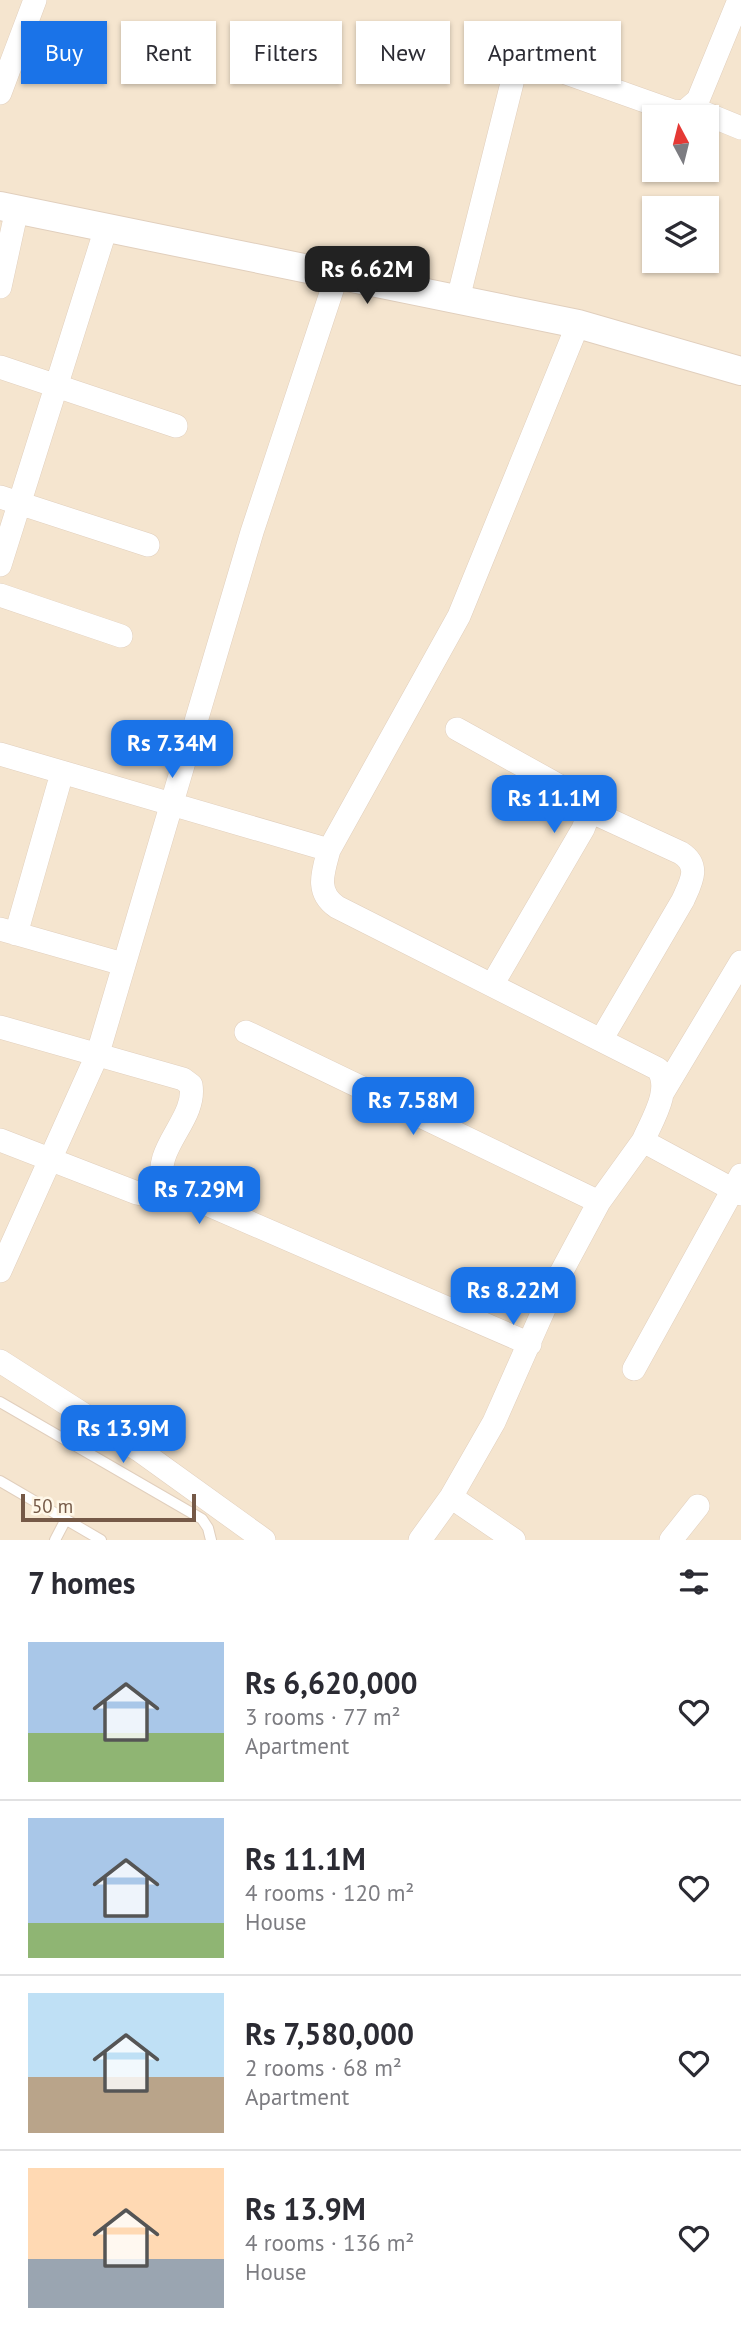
<!DOCTYPE html>
<html lang="en">
<head>
<meta charset="utf-8">
<style>
  body { margin:0; font-family:"PT Sans",sans-serif; background:#f2f2f3; color:#2b2b33; height:100vh; display:flex; flex-direction:column; font-size:26px; white-space:nowrap }
  * { box-sizing:border-box; margin:0 }
  p { font-size:23px; color:#7c7c81 }
  .icon { flex:none; width:38px; height:38px; fill:none; stroke:currentColor; stroke-width:2; stroke-linecap:round; stroke-linejoin:round }
  .map { position:relative; height:1540px; overflow:hidden }
  .side { display:flex; flex-direction:column; background:#fff; flex:1 }
  .side>* { flex:none }
  .hud { position:absolute; left:21px; top:21px; width:700px; height:63px; display:flex; gap:14px }
  .needle { width:46px; rotate:353deg }
  .tools { position:absolute; left:642px; top:105px; display:grid; gap:14px }
  .tools a { display:grid; place-items:center; width:77px; height:77px; border-radius:0px; background:#fff; box-shadow:0 2px 5px #0004; font-size:35px }
  .scale { position:absolute; left:21px; bottom:18px; width:175px; box-sizing:border-box; padding-left:7px; border:4px solid #755947; border-top:0; font-size:19px; line-height:24px; white-space:nowrap; color:#755947; -webkit-text-stroke:5px #fff7e8; paint-order:stroke }
  .price { position:absolute; translate:-50% -60px; padding:0 16px; border-radius:14px; background:#1a73e8; color:#fff; font-size:23px; line-height:46px; filter:drop-shadow(0 2px 4px #0008) }
  .price::after { content:''; position:absolute; left:50%; top:42px; width:21px; height:16px; margin-left:-10px; background:inherit; clip-path:polygon(0 0,100% 0,50% 100%) }
  .price.selected { background:#222; color:#fff }
  ul { padding:0; list-style:none }
  li { display:flex; align-items:center; gap:21px; height:175px; padding:0 28px }
  li+li { border-top:2px solid #e1e1e2 }
  li span { display:grid; place-items:center; flex:none; width:196px; height:140px; border-radius:0px; color:#555 }
  li>.icon { margin-inline-start:auto }
  span .icon { width:84px; height:84px; fill:#fffc; stroke-width:1 }
  li b { font-size:30px }
  h2 { display:flex; justify-content:space-between; align-items:center; height:84px; padding:0 28px; font-size:30px }
  .tag { padding:0 24px; border-radius:0px; background:#fff; box-shadow:0 2px 5px #0004; font-size:24px; line-height:63px }
  .tag.selected { background:#1a73e8; color:#fff }
  .map>svg:first-child { display:block }
</style>
</head>
<body>
<div class="map">
<svg width="741" height="1540" viewBox="0 0 741 1540">
  <rect width="100%" height="100%" fill="#fdf3e1"/>
  <!-- residential -->
  <path fill="#f5e5cf" fill-rule="evenodd" d="M0,0H741V1540H0ZM654,117H707V170H654ZM654,208H707V261H654Z"/>
  <g fill="none" stroke-linecap="round" stroke-linejoin="round">
    <!-- service casing -->
    <g stroke="#e1cfbd" stroke-width="12">
      <path id="service" d="M0,1402L202,1519L208,1528L211,1540
        M0,1481L101,1540
        M55,1540L66,1519"/>
    </g>
    <!-- minor casing -->
    <g stroke="#e1cfbd" stroke-width="24">
      <path id="minor" d="M0,93L35,0
        M692,108L741,128
        M0,287L17,209
        M458,299L517,63L535,62L673,111L684,112L698,100L739,0
        M578,324L459,616L329,850C323,872 315,892 337,907L658,1069C672,1090 652,1120 643,1141L741,1194
        M0,367L176,426
        M0,497L148,545
        M0,565L106,228
        M0,595L121,636
        M457,729L581,798L590,811L583,829L492,985
        M0,754L329,850
        M590,811L681,853C701,866 691,882 683,900L601,1040
        M0,929L123,964
        M16,934L62,773
        M0,1027L183,1079L191,1085C197,1121 149,1150 165,1186L530,1344
        M246,1032L599,1202
        M663,1092L741,962
        M0,1140L137,1193L147,1195L165,1186
        M0,1271L98,1053L252,532L337,275
        M0,1361L139,1450L264,1540
        M634,1369L741,1175
        M451,1497L514,1540
        M420,1540L451,1497L494,1422L556,1282L599,1202L643,1141
        M671,1540L698,1506"/>
    </g>
    <!-- tertiary casing -->
    <g stroke="#e1cfbd" stroke-width="30">
      <path id="tertiary" d="M0,206L578,324L741,371"/>
    </g>
    <!-- service -->
    <use href="#service" stroke="#fff" stroke-width="10"/>
    <!-- minor -->
    <use href="#minor" stroke="#fff" stroke-width="23"/>
    <!-- tertiary -->
    <use href="#tertiary" stroke="#fff" stroke-width="28"/>
  </g>
</svg>
<div class="tools">
<a><svg class="needle" viewBox="-14 -14 28 28"><path d="M0-13l5 13h-10z" fill="#e53935"/><path d="M0 13l5-13h-10z" fill="#7c7c81"/></svg></a>
<a><svg class="icon" aria-label="layers" viewBox="0 0 24 24"><path d="M12 4l9 5-9 5-9-5zM3 14l9 5 9-5"/></svg></a>
</div>
<div class="scale">50 m</div>
<b class="price selected" style="left:367px;top:306px">Rs 6.62M</b>
<b class="price" style="left:172px;top:780px">Rs 7.34M</b>
<b class="price" style="left:554px;top:835px">Rs 11.1M</b>
<b class="price" style="left:413px;top:1137px">Rs 7.58M</b>
<b class="price" style="left:199px;top:1226px">Rs 7.29M</b>
<b class="price" style="left:513px;top:1327px">Rs 8.22M</b>
<b class="price" style="left:123px;top:1465px">Rs 13.9M</b>
<div class="hud">
<a class="tag selected">Buy</a>
<a class="tag">Rent</a>
<a class="tag">Filters</a>
<a class="tag">New</a>
<a class="tag">Apartment</a>
</div>
</div>
<section class="side">
<h2>7 homes<svg class="icon" aria-label="filters" viewBox="0 0 24 24"><path d="M4 7h16M4 17h16"/><circle cx="9" cy="7" r="2"/><circle cx="15" cy="17" r="2"/></svg></h2>
<ul>
<li><span style="background:linear-gradient(#a9c7e8 65%,#8fb573 0)"><svg class="icon" aria-label="home" viewBox="0 0 24 24"><path d="M3 11l9-7 9 7M6 9v11h12V9"/></svg></span><div><b>Rs 6,620,000</b><p>3 rooms · 77 m²</p><p>Apartment</p></div><svg class="icon" aria-label="heart" viewBox="0 0 24 24"><path d="M12 20l-8-8c-3-5 5-10 8-4 3-6 11-1 8 4z"/></svg></li>
<li><span style="background:linear-gradient(#a9c7e8 75%,#8fb573 0)"><svg class="icon" aria-label="home" viewBox="0 0 24 24"><path d="M3 11l9-7 9 7M6 9v11h12V9"/></svg></span><div><b>Rs 11.1M</b><p>4 rooms · 120 m²</p><p>House</p></div><svg class="icon" aria-label="heart" viewBox="0 0 24 24"><path d="M12 20l-8-8c-3-5 5-10 8-4 3-6 11-1 8 4z"/></svg></li>
<li><span style="background:linear-gradient(#bfe0f5 60%,#b9a48a 0)"><svg class="icon" aria-label="home" viewBox="0 0 24 24"><path d="M3 11l9-7 9 7M6 9v11h12V9"/></svg></span><div><b>Rs 7,580,000</b><p>2 rooms · 68 m²</p><p>Apartment</p></div><svg class="icon" aria-label="heart" viewBox="0 0 24 24"><path d="M12 20l-8-8c-3-5 5-10 8-4 3-6 11-1 8 4z"/></svg></li>
<li><span style="background:linear-gradient(#ffd9b3 65%,#9aa5b1 0)"><svg class="icon" aria-label="home" viewBox="0 0 24 24"><path d="M3 11l9-7 9 7M6 9v11h12V9"/></svg></span><div><b>Rs 13.9M</b><p>4 rooms · 136 m²</p><p>House</p></div><svg class="icon" aria-label="heart" viewBox="0 0 24 24"><path d="M12 20l-8-8c-3-5 5-10 8-4 3-6 11-1 8 4z"/></svg></li>
</ul>
</section>
</body>
</html>
